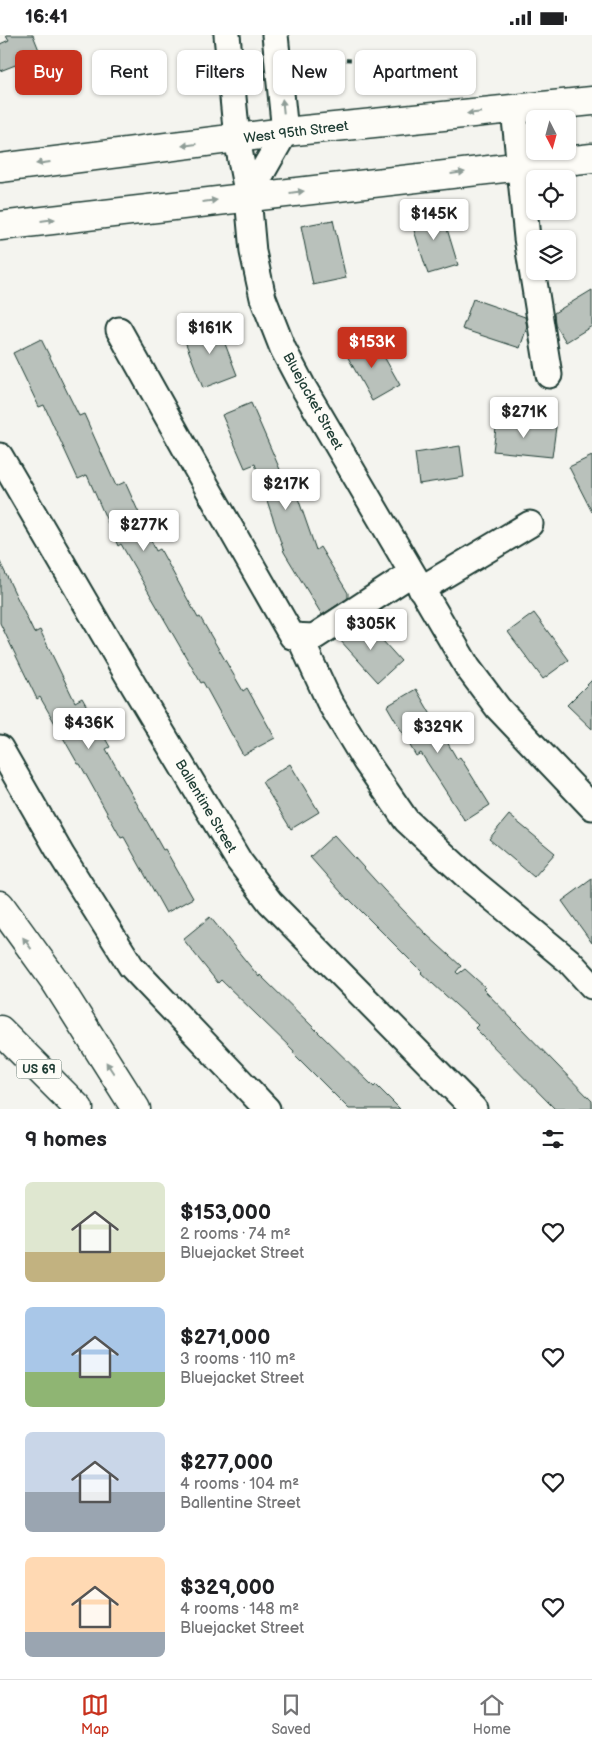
<!DOCTYPE html>
<html lang="en">
<head>
<meta charset="utf-8">
<style>
  body { margin:0; font-family:"Balsamiq Sans",sans-serif; background:#f2f2f2; color:#202124; height:100vh; display:flex; flex-direction:column; font-size:19px; white-space:nowrap }
  * { box-sizing:border-box; margin:0 }
  p { font-size:16px; color:#757577 }
  .icon { flex:none; width:28px; height:28px; fill:none; stroke:currentColor; stroke-width:2; stroke-linecap:round; stroke-linejoin:round }
  .map { position:relative; height:1074px; overflow:hidden }
  .details { display:flex; flex-direction:column; background:#fff; flex:1 }
  .details>* { flex:none }
  .guide { position:absolute; left:15px; top:15px; width:562px; height:45px; display:flex; gap:10px }
  .needle { width:32px; rotate:174deg }
  .controls { position:absolute; left:526px; top:75px; display:grid; gap:10px }
  .controls a { display:grid; place-items:center; width:50px; height:50px; border-radius:8px; background:#fff; box-shadow:0 1px 4px #0004; font-size:25px }
  .price { position:absolute; translate:-50% -42px; padding:0 11px; border-radius:5px; background:#fff; color:#222; font-size:16px; line-height:32px; filter:drop-shadow(0 1px 2px #0008) }
  .price::after { content:''; position:absolute; left:50%; top:30px; width:15px; height:11px; margin-left:-8px; background:inherit; clip-path:polygon(0 0,100% 0,50% 100%) }
  .price.active { background:#c8321e; color:#fff }
  ul { padding:0; list-style:none }
  li { display:flex; align-items:center; gap:15px; height:125px; padding:0 25px }
  li span { display:grid; place-items:center; flex:none; width:140px; height:100px; border-radius:8px; color:#555 }
  li>.icon { margin-inline-start:auto }
  span .icon { width:60px; height:60px; fill:#fffc; stroke-width:1 }
  li b { font-size:21px }
  h2 { display:flex; justify-content:space-between; align-items:center; height:60px; padding:0 25px; font-size:21px }
  .tag { padding:0 18px; border-radius:8px; background:#fff; box-shadow:0 1px 4px #0004; font-size:18px; line-height:45px }
  .tag.active { background:#c8321e; color:#fff }
  .status { display:flex; justify-content:space-between; align-items:center; height:35px; padding:0 25px; background:#fff; direction:ltr }
  .status svg { height:14px; fill:currentColor }
  .tab-bar { display:flex; justify-content:space-around; align-items:center; height:70px; border-top:1px solid #e0e0e0; background:#fff; font-size:14px; color:#757577 }
  .tab-bar a { display:grid; justify-items:center; gap:2px }
  .tab-bar .active { color:#c8321e }
  .map>svg:first-child { display:block }
</style>
</head>
<body>
<div class="status"><b>16:41</b><svg viewBox="0 0 49 12"><path d="M0 12V9h3v3zM5 12V6h3v6zM10 12V3h3v9zM15 12V0h3v12zM26 1h20v11H26zM47 4h2v5h-2z"/></svg></div>
<div class="map">
<svg width="592" height="1074" viewBox="0 0 592 1074">
  <rect width="100%" height="100%" fill="#f4f4ef"/>
  <filter id="ink" filterUnits="userSpaceOnUse"><feTurbulence type="fractalNoise" baseFrequency=".02" numOctaves="2"/><feDisplacementMap in="SourceGraphic" scale="10" xChannelSelector="R" yChannelSelector="G"/><feConvolveMatrix kernelMatrix="1 2 1 2 8 2 1 2 1" color-interpolation-filters="sRGB"/></filter>
  <g filter="url(#ink)">
    <!-- building -->
    <path fill="#b9c1bb" stroke="#1f3d34" d="M6,0H33L41,20L0,36V9L9,5Z
      M441,174L458,230L428,239L410,183Z
      M333,185L346,243L313,250L301,191Z
      M592,255V291L566,307L555,289L554,278Z
      M473,264L525,282L527,292L520,313L462,294Z
      M217,288L237,340L203,353L183,301Z
      M373,302L400,350L372,366L345,317Z
      M41,304L79,381L84,379L116,451L125,447L156,516L160,514L198,583L200,582L243,656L247,653L275,703L243,720L203,647L201,648L121,509L118,511L87,440L78,444L44,370L39,372L13,318Z
      M251,368L285,446L291,443L316,515L320,512L348,558V563L322,580L284,517L255,429L245,433L222,380Z
      M497,385L556,392L552,422L493,416Z
      M460,411L464,442L419,449L415,418Z
      M592,421V477L569,432Z
      M0,527L34,598L40,595L75,667L82,663L110,712L106,714L163,815L165,814L193,863L166,878L124,802L121,803L80,729H78L40,662L37,664L0,588Z
      M534,578L569,625L543,644L508,597Z
      M365,586L401,626L378,647L339,604Z
      M592,645V694L567,670Z
      M416,654L457,724L460,722L490,770L465,786L421,718L416,721L387,671Z
      M290,729L319,777L291,794L262,747Z
      M509,780L555,818L534,842L489,804Z
      M334,800L383,854L427,900L461,931L456,937L458,939L465,934L485,952L483,954L592,1066V1074H555L475,993L478,990L421,938L422,937L349,864L348,865L310,822Z
      M592,844V908L562,866Z
      M210,882L259,942L260,940L374,1052L376,1050L400,1074H349L293,1018L294,1016L221,945L218,948L183,904Z"/>
    <g fill="none" stroke-linecap="round" stroke-linejoin="round">
      <!-- minor casing -->
      <g stroke="#1f3d34" stroke-width="29">
        <path id="minor" d="M227,0L237,104L248,162L253,217L263,263L283,314L302,350L468,633L498,673L592,772
          M514,74L527,203L549,340
          M248,162L285,97L275,0
          M119,295L195,431L292,601L314,602L412,538
          M0,421L134,651L239,826L270,867L474,1074
          M421,554L530,489
          M299,601L329,666L366,727L406,785L472,846L569,926L592,951
          M0,713L62,821L131,931L267,1074"/>
      </g>
      <!-- major casing -->
      <g stroke="#1f3d34" stroke-width="31">
        <path id="major" d="M0,133L285,97L592,66
          M0,191L592,123"/>
      </g>
      <!-- highway casing -->
      <g stroke="#1f3d34" stroke-width="31">
        <path id="highway" d="M0,870L55,946L136,1074
          M0,995L79,1074"/>
      </g>
      <!-- path -->
      <path stroke="#1f3d34" stroke-width="3" stroke-dasharray="5 4" stroke-linecap="butt" d="M301,22L385,27"/>
      <!-- minor -->
      <use href="#minor" stroke="#fdfcf7" stroke-width="25"/>
      <!-- major -->
      <use href="#major" stroke="#fdfcf7" stroke-width="28"/>
      <!-- highway -->
      <use href="#highway" stroke="#fdfcf7" stroke-width="28"/>
    </g>
    <!-- one-way arrows -->
    <defs><path id="oneway-solid" d="M-6-.8H1V-3.2L6.5 0L1 3.2V.8H-6Z" transform="scale(1.25)"/></defs>
    <g fill="#8e9c96">
      <use href="#oneway-solid" transform="translate(283 71) rotate(-96)"/>
      <use href="#oneway-solid" transform="translate(474 78) rotate(174)"/>
      <use href="#oneway-solid" transform="translate(189 110) rotate(173)"/>
      <use href="#oneway-solid" transform="translate(43 128) rotate(173)"/>
      <use href="#oneway-solid" transform="translate(458 138) rotate(-7)"/>
      <use href="#oneway-solid" transform="translate(297 157) rotate(-7)"/>
      <use href="#oneway-solid" transform="translate(210 166) rotate(-7)"/>
      <use href="#oneway-solid" transform="translate(48 185) rotate(-7)"/>
      <use href="#oneway-solid" transform="translate(27 908) rotate(-126)"/>
      <use href="#oneway-solid" transform="translate(110 1033) rotate(-123)"/>
    </g>
  </g>
  <g text-anchor="middle" dominant-baseline="central" stroke-width="4" stroke-linejoin="round" paint-order="stroke">
    <!-- shield labels -->
    <rect fill="#fdfcf7" stroke="#62766e" stroke-width="1" x="16.5" y="1024.5" width="45" height="19" rx="4"/>
    <g font-size="12" font-weight="bold" fill="#1f3d34">
      <text x="39" y="1034">US 69</text>
    </g>
    <!-- street labels -->
    <g font-size="14" fill="#1f3d34" stroke="#fdfcf7">
      <text transform="translate(296 97) rotate(-7)">West 95th Street</text>
      <text transform="translate(313 366) rotate(61)">Bluejacket Street</text>
      <text transform="translate(206 771) rotate(59)">Ballentine Street</text>
    </g>
  </g>
</svg>
<div class="controls">
<a><svg class="needle" viewBox="-14 -14 28 28"><path d="M0-13l5 13h-10z" fill="#e53935"/><path d="M0 13l5-13h-10z" fill="#757577"/></svg></a>
<a><svg class="icon" aria-label="locate" viewBox="0 0 24 24"><circle cx="12" cy="12" r="6"/><path d="M12 2v4M12 18v4M2 12h4M18 12h4"/></svg></a>
<a><svg class="icon" aria-label="layers" viewBox="0 0 24 24"><path d="M12 4l9 5-9 5-9-5zM3 14l9 5 9-5"/></svg></a>
</div>
<b class="price" style="left:434px;top:206px">$145K</b>
<b class="price" style="left:210px;top:320px">$161K</b>
<b class="price active" style="left:372px;top:334px">$153K</b>
<b class="price" style="left:524px;top:404px">$271K</b>
<b class="price" style="left:286px;top:476px">$217K</b>
<b class="price" style="left:144px;top:517px">$277K</b>
<b class="price" style="left:371px;top:616px">$305K</b>
<b class="price" style="left:89px;top:715px">$436K</b>
<b class="price" style="left:438px;top:719px">$329K</b>
<div class="guide">
<a class="tag active">Buy</a>
<a class="tag">Rent</a>
<a class="tag">Filters</a>
<a class="tag">New</a>
<a class="tag">Apartment</a>
</div>
</div>
<section class="details">
<h2>9 homes<svg class="icon" aria-label="filters" viewBox="0 0 24 24"><path d="M4 7h16M4 17h16"/><circle cx="9" cy="7" r="2"/><circle cx="15" cy="17" r="2"/></svg></h2>
<ul>
<li><span style="background:linear-gradient(#dfe7d0 70%,#c2b280 0)"><svg class="icon" aria-label="home" viewBox="0 0 24 24"><path d="M3 11l9-7 9 7M6 9v11h12V9"/></svg></span><div><b>$153,000</b><p>2 rooms · 74 m²</p><p>Bluejacket Street</p></div><svg class="icon" aria-label="heart" viewBox="0 0 24 24"><path d="M12 20l-8-8c-3-5 5-10 8-4 3-6 11-1 8 4z"/></svg></li>
<li><span style="background:linear-gradient(#a9c7e8 65%,#8fb573 0)"><svg class="icon" aria-label="home" viewBox="0 0 24 24"><path d="M3 11l9-7 9 7M6 9v11h12V9"/></svg></span><div><b>$271,000</b><p>3 rooms · 110 m²</p><p>Bluejacket Street</p></div><svg class="icon" aria-label="heart" viewBox="0 0 24 24"><path d="M12 20l-8-8c-3-5 5-10 8-4 3-6 11-1 8 4z"/></svg></li>
<li><span style="background:linear-gradient(#c9d6e8 60%,#9aa5b1 0)"><svg class="icon" aria-label="home" viewBox="0 0 24 24"><path d="M3 11l9-7 9 7M6 9v11h12V9"/></svg></span><div><b>$277,000</b><p>4 rooms · 104 m²</p><p>Ballentine Street</p></div><svg class="icon" aria-label="heart" viewBox="0 0 24 24"><path d="M12 20l-8-8c-3-5 5-10 8-4 3-6 11-1 8 4z"/></svg></li>
<li><span style="background:linear-gradient(#ffd9b3 75%,#9aa5b1 0)"><svg class="icon" aria-label="home" viewBox="0 0 24 24"><path d="M3 11l9-7 9 7M6 9v11h12V9"/></svg></span><div><b>$329,000</b><p>4 rooms · 148 m²</p><p>Bluejacket Street</p></div><svg class="icon" aria-label="heart" viewBox="0 0 24 24"><path d="M12 20l-8-8c-3-5 5-10 8-4 3-6 11-1 8 4z"/></svg></li>
</ul>
</section>
<nav class="tab-bar">
<a class="active"><svg class="icon" aria-label="map" viewBox="0 0 24 24"><path d="M3 6l6-2 6 2 6-2v14l-6 2-6-2-6 2zM9 4v14M15 6v14"/></svg>Map</a>
<a><svg class="icon" aria-label="saved" viewBox="0 0 24 24"><path d="M7 4h10v16l-5-4-5 4z"/></svg>Saved</a>
<a><svg class="icon" aria-label="home" viewBox="0 0 24 24"><path d="M3 11l9-7 9 7M6 9v11h12V9"/></svg>Home</a>
</nav>
</body>
</html>
